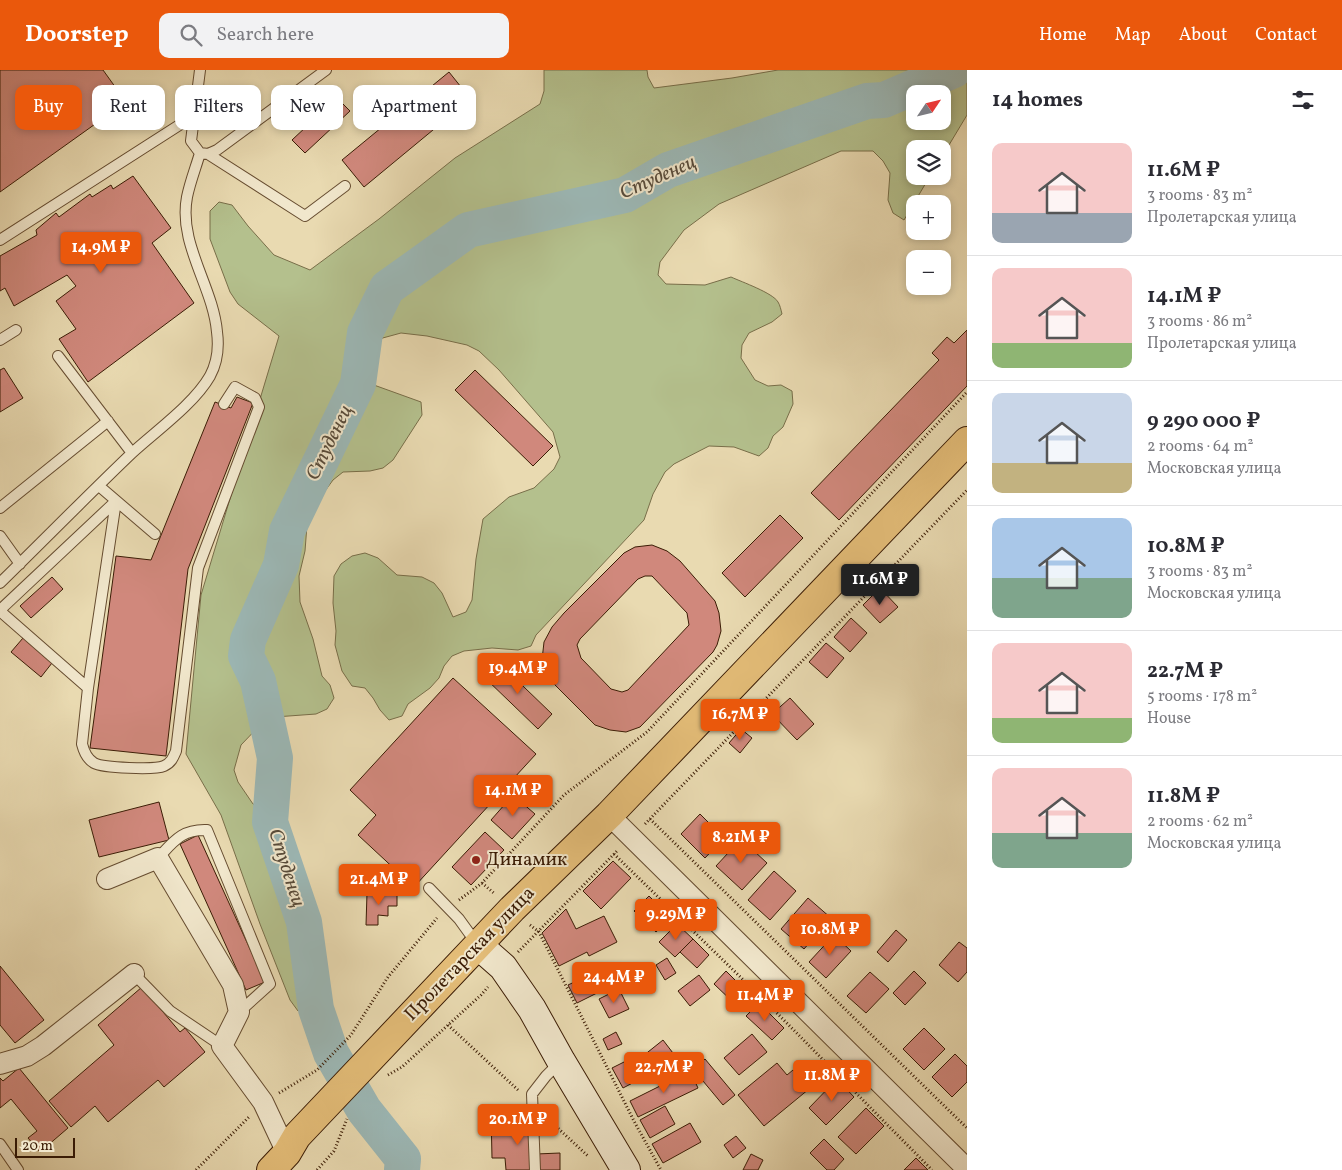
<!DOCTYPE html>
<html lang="en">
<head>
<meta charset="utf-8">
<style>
  body { margin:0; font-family:Vollkorn,serif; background:#f2f2f3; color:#2b2b33; height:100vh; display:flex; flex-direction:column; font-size:19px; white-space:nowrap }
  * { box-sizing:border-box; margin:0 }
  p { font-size:16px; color:#7c7c81 }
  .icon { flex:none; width:28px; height:28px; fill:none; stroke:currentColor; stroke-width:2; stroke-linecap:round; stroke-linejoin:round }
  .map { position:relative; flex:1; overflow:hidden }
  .details { display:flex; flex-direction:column; background:#fff; width:375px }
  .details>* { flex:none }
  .guide { position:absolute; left:15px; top:15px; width:475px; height:45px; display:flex; gap:10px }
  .needle { width:32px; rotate:55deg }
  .buttons { position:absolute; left:906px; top:15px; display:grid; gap:10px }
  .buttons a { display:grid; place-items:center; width:45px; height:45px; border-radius:10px; background:#fff; box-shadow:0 2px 8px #0003; font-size:25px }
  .scale { position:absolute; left:15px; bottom:12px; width:60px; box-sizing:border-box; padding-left:5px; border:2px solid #3b1c05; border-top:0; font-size:14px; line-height:18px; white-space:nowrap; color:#3b1c05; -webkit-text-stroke:4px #f1e7cc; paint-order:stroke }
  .price { position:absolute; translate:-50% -42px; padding:0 11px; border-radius:5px; background:#ea580c; color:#fff; font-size:16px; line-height:32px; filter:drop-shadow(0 1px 2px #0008) }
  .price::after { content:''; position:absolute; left:50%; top:30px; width:15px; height:11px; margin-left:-8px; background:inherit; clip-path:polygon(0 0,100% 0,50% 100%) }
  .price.selected { background:#222; color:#fff }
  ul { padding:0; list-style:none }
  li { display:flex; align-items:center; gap:15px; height:125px; padding:0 25px }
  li+li { border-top:1px solid #e1e1e2 }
  li span { display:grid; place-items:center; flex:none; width:140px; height:100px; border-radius:10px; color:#555 }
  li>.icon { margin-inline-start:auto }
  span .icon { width:60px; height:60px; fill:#fffc; stroke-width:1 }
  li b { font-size:21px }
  h2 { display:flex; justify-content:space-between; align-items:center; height:60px; padding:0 25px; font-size:21px }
  .tag { padding:0 18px; border-radius:10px; background:#fff; box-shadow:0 2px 8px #0003; font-size:18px; line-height:45px }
  .tag.selected { background:#ea580c; color:#fff }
  header { display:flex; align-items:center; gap:30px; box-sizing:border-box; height:70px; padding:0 25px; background:#ea580c; color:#fff }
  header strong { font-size:24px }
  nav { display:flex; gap:28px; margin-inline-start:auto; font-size:18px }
  .search { width:350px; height:45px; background:#f2f2f3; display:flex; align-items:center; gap:12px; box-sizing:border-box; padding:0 18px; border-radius:10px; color:#7c7c81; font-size:19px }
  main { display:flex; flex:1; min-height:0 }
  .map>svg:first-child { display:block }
</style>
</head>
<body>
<header>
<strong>Doorstep</strong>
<div class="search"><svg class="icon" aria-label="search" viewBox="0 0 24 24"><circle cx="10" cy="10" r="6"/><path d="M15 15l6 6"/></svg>Search here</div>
<nav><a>Home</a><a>Map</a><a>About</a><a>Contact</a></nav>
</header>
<main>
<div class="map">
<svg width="967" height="1100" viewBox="0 0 967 1100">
  <rect width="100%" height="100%" fill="#e9dab1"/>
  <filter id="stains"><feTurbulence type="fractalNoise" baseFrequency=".004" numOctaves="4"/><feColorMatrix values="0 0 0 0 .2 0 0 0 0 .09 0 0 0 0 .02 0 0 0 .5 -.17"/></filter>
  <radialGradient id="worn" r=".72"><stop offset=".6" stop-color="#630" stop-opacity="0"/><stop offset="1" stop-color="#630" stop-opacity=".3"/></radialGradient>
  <!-- green -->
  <path fill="#b4c08d" stroke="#786e49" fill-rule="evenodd" d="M544,0H647L648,7L654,18L732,8L778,0H967V45L943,85L942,79H915V106H930L904,150L893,143L888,130L890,103L883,91L873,81H841L719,134L684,160L660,192L658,205L666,214L705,215L731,207C742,212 773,223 778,232C780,235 781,240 782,244L772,252L749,263L742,275L741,288L755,310L768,316L781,315L792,321L793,334L783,357L773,366L768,378L759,386L734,377L709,376L674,394L665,402L653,424L644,450L536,565L531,576L518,580L492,578L464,581L452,586L444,596L439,608L430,618L408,634L402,646L389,650L380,640L373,628L365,618L352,616L342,601L335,575L336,561L333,533L334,506L341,494L352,486L365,483L378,488L397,505L422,507L434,513L442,523L453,547L466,542L472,530L476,489L483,449L509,427L534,418L554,399L560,387L553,362L499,300L479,281L467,275L427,266L401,263L357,275C349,291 351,295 360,310L421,332L422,345L393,390L383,398L370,401L343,402L333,410L317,432L307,455L305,481L299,506L300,532L313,569L322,606L330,615L334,628L327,639L316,644L275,647L263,652L241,675L234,700L238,712L253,734L266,740L284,759L289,772L301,882L309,933L298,941L290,930L260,854L221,745L186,684L201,525L279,266L238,234L230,222L210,169V141L219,132L232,135L248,156L274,185L310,200L379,149L455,88L540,34L544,21ZM915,24H942V51H915Z"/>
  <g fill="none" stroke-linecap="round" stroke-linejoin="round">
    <!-- river -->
    <path stroke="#9cb8b6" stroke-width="36" d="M402,1100L403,1089L364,1040L331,983L316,939L304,852L270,752L275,688L258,611L246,586L248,570L281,495L287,461L358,314L365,263L387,218L468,160L625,125L668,100L867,31L884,30L954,0"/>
  </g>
  <!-- building -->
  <path fill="#d0887c" stroke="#3b1c05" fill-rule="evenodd" d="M0,0H103L126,32L0,122Z
    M449,2L461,17L452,24L462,36L364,117L342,90Z
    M337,28L350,41L305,83L292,70Z
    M133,106L171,158L152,173L194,233L88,312L59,269L76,259L56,231L76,216L67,205L14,236L5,218L0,221V186L37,165L36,160L56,143L59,147L90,124L92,127L111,115L113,119Z
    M967,260V316L839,450L811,423L939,290L932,283L947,267L954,273Z
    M4,298L23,328L0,342V300Z
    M475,300L553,376L533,396L455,320Z
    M237,327L253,333L188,499L166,686L90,678L116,486L151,490L215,332L231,338Z
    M780,445L803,468L745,527L722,503Z
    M652,475L667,481L680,491L715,531L719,543L721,561L717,575L713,582L640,657L626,662L610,660L595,655L555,615L548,605L542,590L544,572L552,557L564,543L624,483L635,477ZM645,506H652L687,543L689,555L628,620L622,622L611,619L581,588L577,575L580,569L638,509Z
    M52,507L63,519L31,548L20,536Z
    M880,518L898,537L880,553L863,535Z
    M851,548L867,563L850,582L834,567Z
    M23,568L52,593L41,607L11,582Z
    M826,573L844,588L827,608L809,592Z
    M498,592L552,644L538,659L484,607Z
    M453,608L536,684L414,817L358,765L376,745L350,720Z
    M790,628L814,654L797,670L772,644Z
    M741,659L752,668L740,683L729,673Z
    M513,725L535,744L512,769L491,750Z
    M159,732L169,770L99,787L89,750Z
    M700,744L724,768L705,788L681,764Z
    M485,762L504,780L471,815L452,797Z
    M198,765L265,912L246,920L180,774Z
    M741,769L767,793L742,820L716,796Z
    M613,791L631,808L601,839L583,821Z
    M774,801L796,821L770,850L748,830Z
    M367,823H397V836H388V846L378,845V855H366Z
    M649,826L671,848L656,862L634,841Z
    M808,828L831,848L804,879L781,859Z
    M566,839L576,859L604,846L617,872L589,886L587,882L559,896L542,863Z
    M677,854L693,869L675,887L659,872Z
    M896,860L907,870L888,892L877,882Z
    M834,865L851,881L826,908L809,892Z
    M693,869L709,885L697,898L680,882Z
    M959,872L967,878V902L958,912L939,895Z
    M667,888L676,903L665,910L656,895Z
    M0,896L44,950L15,973L0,955Z
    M726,901L747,922L735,934L714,914Z
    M914,901L926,913L905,935L893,923Z
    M596,902L605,919L577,933L568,915Z
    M870,902L889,919L866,943L847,926Z
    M699,905L710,920L690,936L678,921Z
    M142,917L180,962L185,958L205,982L164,1017L158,1010L108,1052L95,1036L71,1057L49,1031L114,975L98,955Z
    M619,919L629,939L609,948L599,929Z
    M759,933L784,958L772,970L746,946Z
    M924,958L945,979L924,1000L903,979Z
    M616,962L622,974L608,980L603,969Z
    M752,964L767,982L739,1005L724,988Z
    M663,970L676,987L655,1003L643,986Z
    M955,984L967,996V1012L952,1027L932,1007Z
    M632,988L642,1008L623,1018L612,998Z
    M705,989L735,1025L723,1035L693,999Z
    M777,993L787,1005L793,1000L809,1019L764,1056L738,1025Z
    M19,998L68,1058L40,1082L28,1068L37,1061L11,1029L0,1038V1008L3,1011Z
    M690,1001L698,1018L638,1047L630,1031Z
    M837,1009L854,1027L826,1055L809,1038Z
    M665,1036L675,1054L650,1068L640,1050Z
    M866,1038L884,1056L856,1084L838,1067Z
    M491,1042H515V1064H535L536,1084L560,1083V1100H506L505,1088H492Z
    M690,1053L701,1072L663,1093L652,1074Z
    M736,1066L746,1078L733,1088L724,1075Z
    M824,1069L844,1089L834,1100H827L810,1083Z
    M751,1084L763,1090L758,1100H743Z
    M916,1088L928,1100H904Z"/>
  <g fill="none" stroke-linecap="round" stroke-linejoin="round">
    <!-- lane casing -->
    <g stroke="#664c30" stroke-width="12">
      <path id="lane" d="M200,0L191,71L200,83
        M208,84L305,146L345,116
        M0,170L195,45
        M0,270L16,260
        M58,286L132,383
        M99,416L155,464
        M0,438L108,351
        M0,466L20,494
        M0,513C44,470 87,426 132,383C156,361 194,334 210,306C217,293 219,277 217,262C213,216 178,174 187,127C190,112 196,97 200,83L208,84L217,80L326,0
        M0,540L116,431
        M0,541L88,618L116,431
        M88,618L82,674C84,682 87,689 94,693C103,698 155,700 164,696C171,693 173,688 176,681L198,498L259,337L255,328L235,317L224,334
        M158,788C174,771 182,759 207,760L270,914L239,942
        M429,818L459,849L477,874
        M134,904L170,941L222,976
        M0,1074L18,1100
        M535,1100L532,1024L546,1006L560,992"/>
    </g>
    <!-- street casing -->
    <g stroke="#664c30" stroke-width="22">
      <path id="street" d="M609,745L967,1099
        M107,809L158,788L233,915L239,942L222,976L263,1032L287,1083
        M0,994L27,986L43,976L134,904"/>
    </g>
    <!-- secondary casing -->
    <g stroke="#3b1c05" stroke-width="30">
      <path id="secondary" d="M478,875L503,897L532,939L561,991L626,1100"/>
    </g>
    <!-- primary casing -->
    <g stroke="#3b1c05" stroke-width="30">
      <path id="primary" d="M271,1100L287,1083L297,1066L512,839L609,745L967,371"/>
    </g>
    <!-- path -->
    <path stroke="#3b1c05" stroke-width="3" stroke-dasharray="1 2.5" stroke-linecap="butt" d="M650,749L967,1058
      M645,754L967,420
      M614,784L764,930L932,1100
      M482,813L495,824
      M459,830L482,813L564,725L647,662L967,322
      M530,855L539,862L635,1053L661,1100
      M518,882L617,781
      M448,955L518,1020
      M388,1005L402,997L481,925L488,917
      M279,1023L317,1000L351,965L388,907L437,848
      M548,1049L589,1087
      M196,1100L249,1047
      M317,1100L334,1081L347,1049"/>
    <!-- lane -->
    <use href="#lane" stroke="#f1e7cc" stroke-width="10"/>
    <!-- street -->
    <use href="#street" stroke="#f1e7cc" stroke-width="20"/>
    <!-- secondary -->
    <use href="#secondary" stroke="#f1e7cc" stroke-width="28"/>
    <!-- primary -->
    <use href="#primary" stroke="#e4bd78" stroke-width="28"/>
  </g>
  <!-- markers -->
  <circle fill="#8f2418" stroke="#f1e7cc" stroke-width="2" cx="476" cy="790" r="5"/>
  <g text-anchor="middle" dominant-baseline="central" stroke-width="4" stroke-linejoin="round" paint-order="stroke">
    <!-- poi labels -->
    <g font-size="19" fill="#3b1c05" stroke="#f1e7cc" text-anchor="start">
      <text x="486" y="790">Динамик</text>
    </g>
    <!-- street labels -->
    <g font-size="19" fill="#3b1c05" stroke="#f1e7cc">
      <text transform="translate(470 884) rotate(-46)">Пролетарская улица</text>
    </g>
    <!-- water labels -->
    <g font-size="20" font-style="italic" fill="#584b3a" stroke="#f1e7cc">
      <text transform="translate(658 108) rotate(-24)">Студенец</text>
      <text transform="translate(330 373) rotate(-64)">Студенец</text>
      <text transform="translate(286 798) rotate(72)">Студенец</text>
    </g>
  </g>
  <rect width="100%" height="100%" filter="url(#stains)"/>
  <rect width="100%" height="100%" fill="url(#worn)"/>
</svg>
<div class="buttons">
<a><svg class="needle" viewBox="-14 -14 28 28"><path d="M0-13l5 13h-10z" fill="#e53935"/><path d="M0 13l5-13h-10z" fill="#7c7c81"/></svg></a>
<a><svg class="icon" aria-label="layers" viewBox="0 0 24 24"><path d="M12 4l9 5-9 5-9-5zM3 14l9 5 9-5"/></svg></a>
<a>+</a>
<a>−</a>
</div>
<div class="scale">20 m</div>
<b class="price" style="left:101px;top:204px">14.9M ₽</b>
<b class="price selected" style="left:880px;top:536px">11.6M ₽</b>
<b class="price" style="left:518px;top:625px">19.4M ₽</b>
<b class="price" style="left:740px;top:671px">16.7M ₽</b>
<b class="price" style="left:513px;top:747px">14.1M ₽</b>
<b class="price" style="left:741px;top:794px">8.21M ₽</b>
<b class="price" style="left:379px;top:836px">21.4M ₽</b>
<b class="price" style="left:676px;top:871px">9.29M ₽</b>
<b class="price" style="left:830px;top:886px">10.8M ₽</b>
<b class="price" style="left:614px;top:934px">24.4M ₽</b>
<b class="price" style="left:765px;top:952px">11.4M ₽</b>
<b class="price" style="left:664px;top:1024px">22.7M ₽</b>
<b class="price" style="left:832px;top:1032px">11.8M ₽</b>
<b class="price" style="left:518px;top:1076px">20.1M ₽</b>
<div class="guide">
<a class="tag selected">Buy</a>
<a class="tag">Rent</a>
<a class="tag">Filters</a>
<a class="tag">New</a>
<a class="tag">Apartment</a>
</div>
</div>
<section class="details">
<h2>14 homes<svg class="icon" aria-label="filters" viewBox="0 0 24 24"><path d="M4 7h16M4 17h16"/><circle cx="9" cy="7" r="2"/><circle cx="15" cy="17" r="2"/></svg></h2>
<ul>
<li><span style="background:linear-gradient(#f6c9c9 70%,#9aa5b1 0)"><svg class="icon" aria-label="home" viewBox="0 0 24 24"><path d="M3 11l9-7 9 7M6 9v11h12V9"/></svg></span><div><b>11.6M ₽</b><p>3 rooms · 83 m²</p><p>Пролетарская улица</p></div></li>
<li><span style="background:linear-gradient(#f6c9c9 75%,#8fb573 0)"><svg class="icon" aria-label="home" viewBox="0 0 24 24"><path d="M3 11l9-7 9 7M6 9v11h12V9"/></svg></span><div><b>14.1M ₽</b><p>3 rooms · 86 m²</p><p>Пролетарская улица</p></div></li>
<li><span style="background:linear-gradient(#c9d6e8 70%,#c2b280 0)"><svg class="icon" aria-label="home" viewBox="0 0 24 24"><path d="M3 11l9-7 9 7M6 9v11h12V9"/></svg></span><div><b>9 290 000 ₽</b><p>2 rooms · 64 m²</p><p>Московская улица</p></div></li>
<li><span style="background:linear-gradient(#a9c7e8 60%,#7fa58c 0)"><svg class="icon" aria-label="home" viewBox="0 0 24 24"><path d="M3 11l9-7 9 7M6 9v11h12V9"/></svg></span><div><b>10.8M ₽</b><p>3 rooms · 83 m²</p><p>Московская улица</p></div></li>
<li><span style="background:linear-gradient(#f6c9c9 75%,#8fb573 0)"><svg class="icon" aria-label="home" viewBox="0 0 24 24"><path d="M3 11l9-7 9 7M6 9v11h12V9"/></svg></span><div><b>22.7M ₽</b><p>5 rooms · 178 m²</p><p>House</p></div></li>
<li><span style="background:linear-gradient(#f6c9c9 65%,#7fa58c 0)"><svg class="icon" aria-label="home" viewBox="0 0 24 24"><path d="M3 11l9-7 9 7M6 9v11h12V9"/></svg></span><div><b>11.8M ₽</b><p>2 rooms · 62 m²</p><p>Московская улица</p></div></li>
</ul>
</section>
</main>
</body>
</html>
